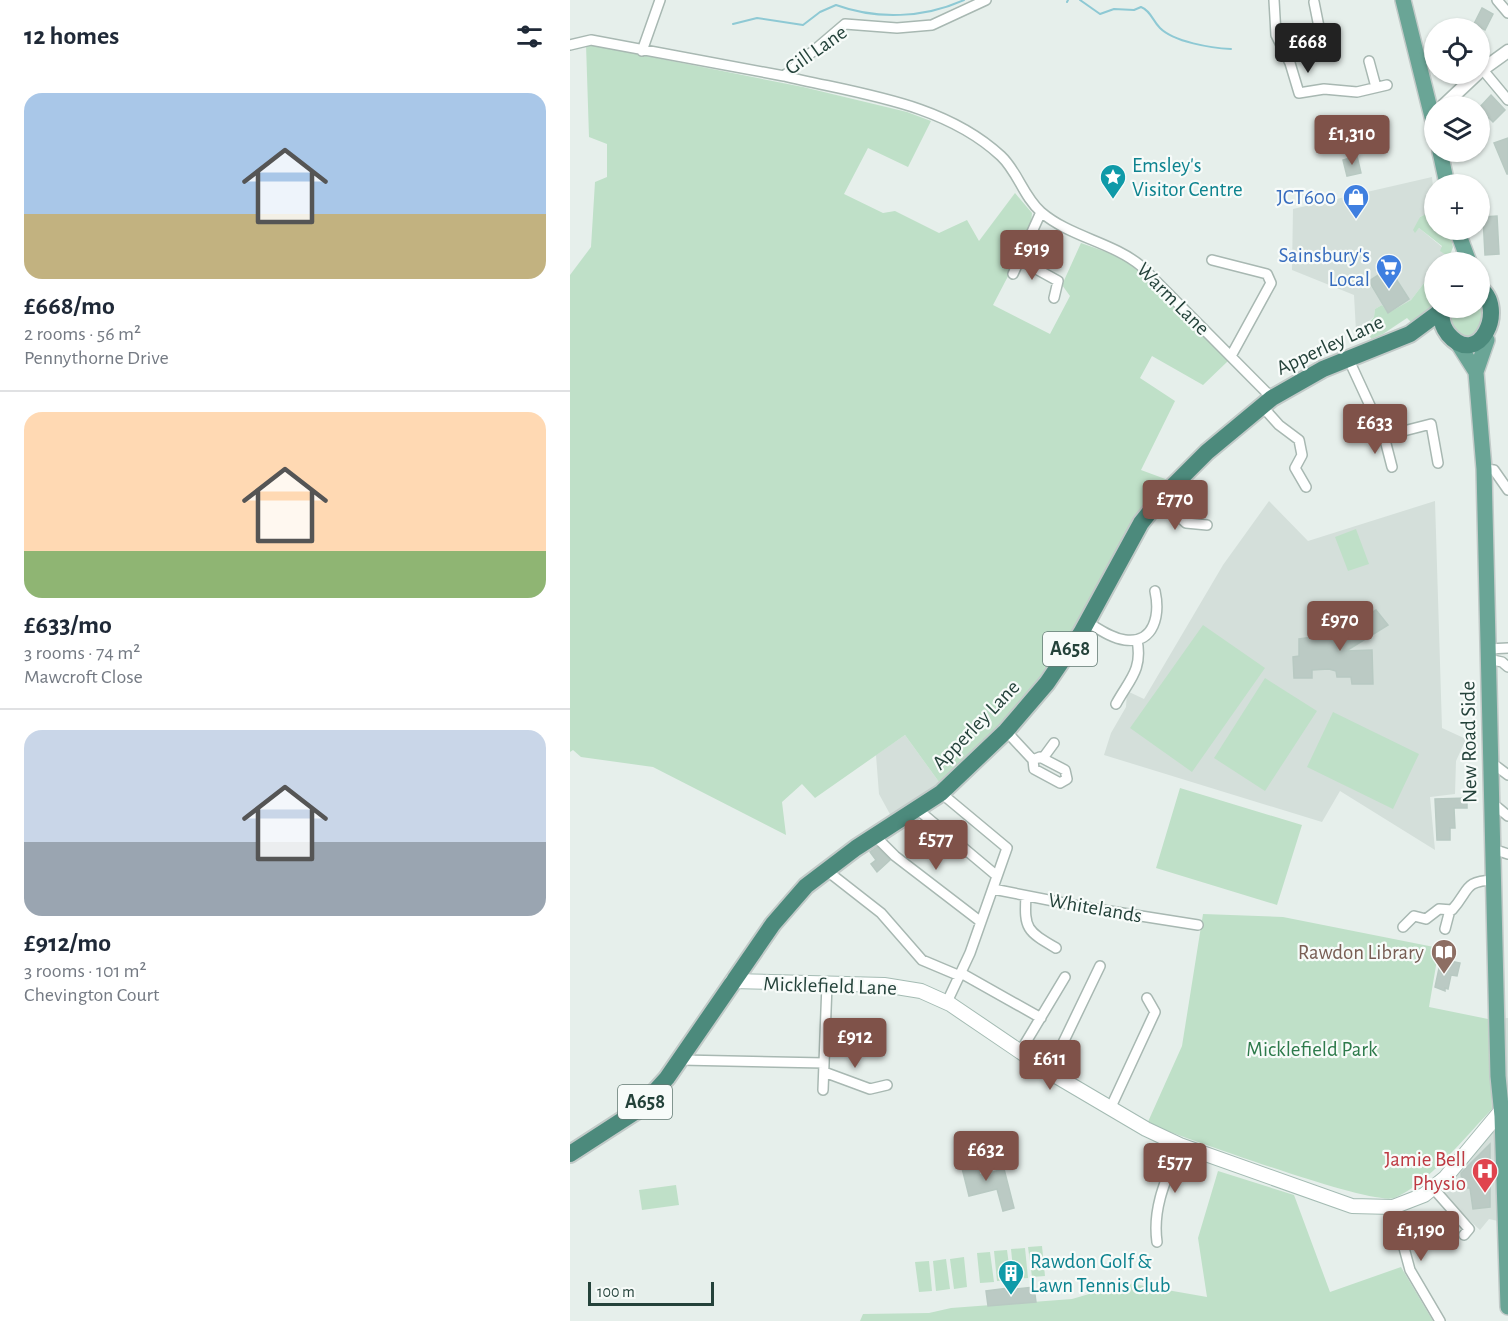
<!DOCTYPE html>
<html lang="en">
<head>
<meta charset="utf-8">
<style>
  body { margin:0; font-family:"Alegreya Sans",sans-serif; background:#f6f6f7; color:#1f2937; height:100vh; display:flex; flex-direction:column; font-size:22px; white-space:nowrap }
  * { box-sizing:border-box; margin:0 }
  p { font-size:20px; color:#747a83 }
  .icon { flex:none; width:33px; height:33px; fill:none; stroke:currentColor; stroke-width:2; stroke-linecap:round; stroke-linejoin:round }
  .map { position:relative; flex:1; overflow:hidden }
  .sheet { display:flex; flex-direction:column; background:#fff; width:570px }
  .sheet>* { flex:none }
  .tools { position:absolute; left:854px; top:18px; display:grid; gap:12px }
  .tools a { display:grid; place-items:center; width:66px; height:66px; border-radius:50%; background:#fff; box-shadow:0 2px 4px #0004; font-size:30px }
  .scale { position:absolute; left:18px; bottom:15px; width:126px; box-sizing:border-box; padding-left:6px; border:3px solid #24423a; border-top:0; font-size:16px; line-height:21px; white-space:nowrap; color:#24423a; -webkit-text-stroke:4px #f7fbf9; paint-order:stroke }
  .price { position:absolute; translate:-50% -51px; padding:0 14px; border-radius:6px; background:#7f5249; color:#fff; font-size:20px; line-height:39px; filter:drop-shadow(0 2px 3px #0008) }
  .price::after { content:''; position:absolute; left:50%; top:36px; width:18px; height:14px; margin-left:-9px; background:inherit; clip-path:polygon(0 0,100% 0,50% 100%) }
  .price.selected { background:#222; color:#fff }
  ul { padding:0; list-style:none }
  li { display:grid; align-content:center; gap:12px; height:318px; padding:0 24px }
  li+li { border-top:2px solid #e0e1e3 }
  li span { display:grid; place-items:center; height:186px; border-radius:18px; color:#555 }
  li>.icon { margin-inline-start:auto }
  span .icon { width:108px; height:108px; fill:#fffc; stroke-width:1 }
  li b { font-size:26px }
  h2 { display:flex; justify-content:space-between; align-items:center; height:72px; padding:0 24px; font-size:26px }
  main { display:flex; flex:1; min-height:0 }
  .map>svg:first-child { display:block }
</style>
</head>
<body>
<main>
<section class="sheet">
<h2>12 homes<svg class="icon" aria-label="filters" viewBox="0 0 24 24"><path d="M4 7h16M4 17h16"/><circle cx="9" cy="7" r="2"/><circle cx="15" cy="17" r="2"/></svg></h2>
<ul>
<li><span style="background:linear-gradient(#a9c7e8 65%,#c2b280 0)"><svg class="icon" aria-label="home" viewBox="0 0 24 24"><path d="M3 11l9-7 9 7M6 9v11h12V9"/></svg></span><div><b>£668/mo</b><p>2 rooms · 56 m²</p><p>Pennythorne Drive</p></div></li>
<li><span style="background:linear-gradient(#ffd9b3 75%,#8fb573 0)"><svg class="icon" aria-label="home" viewBox="0 0 24 24"><path d="M3 11l9-7 9 7M6 9v11h12V9"/></svg></span><div><b>£633/mo</b><p>3 rooms · 74 m²</p><p>Mawcroft Close</p></div></li>
<li><span style="background:linear-gradient(#c9d6e8 60%,#9aa5b1 0)"><svg class="icon" aria-label="home" viewBox="0 0 24 24"><path d="M3 11l9-7 9 7M6 9v11h12V9"/></svg></span><div><b>£912/mo</b><p>3 rooms · 101 m²</p><p>Chevington Court</p></div></li>
</ul>
</section>
<div class="map">
<svg width="938" height="1321" viewBox="0 0 938 1321">
  <rect width="100%" height="100%" fill="#e6efeb"/>
  <!-- built -->
  <path fill="#d4dfda" d="M862,177L864,198L858,200L864,210L850,217L845,232L849,228L872,247L876,255L870,262H864V270L841,300L817,314L812,305L805,309L804,317L786,331L784,295L722,270L723,209Z
    M699,501L738,541L865,501L872,728L896,739L886,761L885,794L860,797L865,850L770,791L752,822L534,755L541,733L556,707L557,691L574,699L653,565Z
    M335,735L369,782L321,816L309,794L306,755Z
    M935,1018H938V1109L928,1221L919,1219L910,1230L870,1193L889,1173L935,1086Z"/>
  <!-- green -->
  <path fill="#bfe0c8" d="M16,44L233,87L337,112L361,121L338,167L298,148L274,194L313,213L325,211L369,233L397,220L409,241L445,193L462,213L460,234L423,305L480,334L500,296L492,285L511,243L559,260L658,361L633,385L582,356L570,378L605,401L571,470L598,480L485,659L424,734L369,782L335,735L245,798L232,784L212,802L216,835L83,767L11,757L3,750L0,752V275L21,247L25,182L37,177V144L19,137Z
    M864,210V230H879L883,247L880,255L885,256L884,262H870L876,255L870,251L872,246L849,228L845,233L843,230L850,217Z
    M864,270V305L842,323L837,318L813,334L801,339L796,326L804,317L805,309L812,305L818,313L841,300Z
    M909,295L923,315L900,338C883,332 878,325 880,308H909Z
    M786,529L799,564L778,571L765,537Z
    M633,625L695,668L622,772L560,728Z
    M695,678L747,711L695,791L644,758Z
    M763,712L849,754L823,809L737,767Z
    M610,788L732,825L707,905L586,868Z
    M633,914L713,917L869,948L859,1007L918,1019L922,1109C897,1135 856,1186 824,1198C800,1206 613,1136 577,1124L612,1046Z
    M648,1171L724,1195L760,1292L831,1267L863,1321H290L293,1314L359,1313L381,1308L502,1299L557,1283L637,1297L628,1238Z
    M106,1185L109,1205L72,1210L69,1190Z
    M472,1246L475,1276L462,1277L458,1247Z
    M455,1248L458,1278L444,1279L441,1249Z
    M437,1250L441,1280L427,1281L424,1251Z
    M420,1252L424,1282L410,1283L407,1253Z
    M394,1257L397,1287L384,1289L380,1259Z
    M376,1259L380,1289L366,1291L363,1261Z
    M359,1261L362,1291L349,1292L345,1262Z"/>
  <g fill="none" stroke-linecap="round" stroke-linejoin="round">
    <!-- stream -->
    <path stroke="#8ec9d4" stroke-width="2" d="M510,0L530,14L544,9L564,10L571,7C581,11 582,20 590,28C604,42 641,48 661,49
      M497,2L498,0
      M163,24L187,18L233,25L250,12L266,5C307,20 354,18 394,0"/>
  </g>
  <!-- building -->
  <path fill="#bbcac4" stroke="#b8c9c2" stroke-width="1.5" d="M912,8L923,14L915,30L904,24Z
    M921,95L935,110L923,122L909,108Z
    M938,138V174H937L924,143Z
    M787,156L791,173L777,176L773,160Z
    M927,216L929,254L915,255L913,217Z
    M819,268L839,299L818,313L799,281Z
    M806,610L818,625L776,651L802,650L803,684H782L781,677H767L766,671L759,669L742,670V678H724L723,657L729,656V639L757,635L774,629Z
    M897,798V808H884L885,828H880V840H867L865,799Z
    M307,847L320,860L307,872L301,864L306,860L300,852Z
    M871,959L890,963L887,976L881,975L878,989L875,988V991L865,987Z
    M920,1144V1207L903,1209L900,1188H892L891,1173Z
    M405,1156L410,1175L434,1169L444,1208L433,1211L427,1189L399,1196L390,1160Z
    M446,1287V1289L464,1287L466,1302L418,1306L416,1291Z"/>
  <g fill="none" stroke-linecap="round" stroke-linejoin="round">
    <!-- minor casing -->
    <g stroke="#a8b8b2" stroke-width="12">
      <path id="minor" d="M704,0L706,35L720,63L729,93L754,89L787,92L817,85
        M927,0L938,13
        M706,35L749,27L744,2
        M0,45L21,40L214,76L275,24L327,28L362,25L416,0
        M72,51L90,0
        M799,61L806,87
        M913,70L938,100
        M214,76C288,94 373,102 431,156C448,172 453,196 471,212C500,237 542,242 571,266L702,398
        M450,260L488,281L484,298
        M642,260L697,274L701,283L661,356
        M443,274L471,212
        M778,358L814,436L861,424L868,463
        M692,406L709,425L729,440L732,455L725,468L736,487
        M814,436L822,467
        M914,469L924,470L938,490
        M590,499L616,523L637,525
        M517,622C529,629 541,638 555,640C585,644 590,614 585,591
        M918,649L938,648
        M918,659L932,662L938,667
        M546,704C559,680 573,670 567,640
        M436,731L463,760L464,769L490,783L497,779L495,770L470,757L463,760
        M473,758L484,743
        M922,763L938,775
        M371,793L437,848L400,953L377,1002
        M921,802L938,816
        M347,809L427,876
        M305,836L325,856L411,922
        M923,849L938,854
        M256,870L311,913L352,960L390,976
        M423,889L514,907L628,925
        M456,896C454,929 457,931 486,948
        M833,927L844,916L856,919L869,909L882,910C900,890 893,881 924,880
        M875,929L880,910
        M391,973L471,1018
        M450,1052L495,977
        M111,1060L254,1063
        M254,1072L300,1089L317,1085
        M479,1072L530,966
        M253,1090L257,984
        M540,1109L585,1012L577,998
        M863,1188L899,1229L894,1235
        M823,1207L840,1270L870,1321
        M587,1242C582,1207 597,1177 610,1145"/>
    </g>
    <!-- tertiary casing -->
    <g stroke="#a8b8b2" stroke-width="15">
      <path id="tertiary" d="M909,72L938,51
        M873,106L907,74"/>
    </g>
    <!-- secondary casing -->
    <g stroke="#a4bbb3" stroke-width="16">
      <path id="secondary" d="M162,981L314,985L351,991L380,1004L486,1076L576,1129L610,1145L782,1206L823,1207L854,1195L875,1178L935,1106"/>
    </g>
    <!-- primary casing -->
    <g stroke="#c2cac8" stroke-width="18">
      <path id="primary" d="M833,0L864,125
        M870,152L877,184
        M887,230L899,262
        M887,342L906,372L914,469L928,1076L932,1116L938,1307
        M906,372L917,340"/>
    </g>
    <!-- trunk casing -->
    <g stroke="#c2cac8" stroke-width="20">
      <path id="trunk" d="M873,308C870,317 872,326 878,334C909,371 938,307 909,288
        M0,1154L68,1110L97,1078L203,924L236,886L286,848L371,793L436,731L477,683L511,633L571,523L590,499L637,452L702,398L753,369L840,334L867,314L872,308"/>
    </g>
    <!-- minor -->
    <use href="#minor" stroke="#fff" stroke-width="9"/>
    <!-- tertiary -->
    <use href="#tertiary" stroke="#fff" stroke-width="12"/>
    <!-- secondary -->
    <use href="#secondary" stroke="#fff" stroke-width="14"/>
    <!-- primary -->
    <use href="#primary" stroke="#6aa596" stroke-width="15"/>
    <!-- trunk -->
    <use href="#trunk" stroke="#4c8a7c" stroke-width="16"/>
  </g>
  <!-- icons -->
  <defs>
    <g id="sight-pin" transform="scale(1.35)"><path d="M0 17L-7.5 6A9.5 9.5 0 1 1 7.5 6Z" fill="#0f9aa8" stroke="#f7fbf9"/><path d="M0-6L1.8-2.2L6-1.7L2.9 1.2L3.7 5.4L0 3.3L-3.7 5.4L-2.9 1.2L-6-1.7L-1.8-2.2Z" fill="#fff"/></g>
    <g id="shop-pin" transform="scale(1.35)"><path d="M0 17L-7.5 6A9.5 9.5 0 1 1 7.5 6Z" fill="#3f7fe0" stroke="#f7fbf9"/><path d="M-5-2.5h2.3a2.7 3.5 0 0 1 5.4 0H5L5.5 6h-11ZM-1.5-2.5h3a1.5 2.3 0 0 0-3 0Z" fill="#fff"/></g>
    <g id="supermarket-pin" transform="scale(1.35)"><path d="M0 17L-7.5 6A9.5 9.5 0 1 1 7.5 6Z" fill="#3f7fe0" stroke="#f7fbf9"/><path d="M-6-5.5h2.5l.6 2H6L4.5 2H-2.5L-4.4-4H-6ZM-1.5 3.2a1.3 1.3 0 1 0 .1 0ZM3 3.2a1.3 1.3 0 1 0 .1 0Z" fill="#fff"/></g>
    <g id="library-pin" transform="scale(1.35)"><path d="M0 17L-7.5 6A9.5 9.5 0 1 1 7.5 6Z" fill="#8d6e63" stroke="#f7fbf9"/><path d="M-6-4Q-3-5.5-.7-3.5V5Q-3 3-6 4ZM6-4Q3-5.5 .7-3.5V5Q3 3 6 4Z" fill="#fff"/></g>
    <g id="hospital-pin" transform="scale(1.35)"><path d="M0 17L-7.5 6A9.5 9.5 0 1 1 7.5 6Z" fill="#e0444e" stroke="#f7fbf9"/><path d="M-5-5h3v3.5h4V-5h3V5h-3V1.5h-4V5h-3Z" fill="#fff"/></g>
    <g id="building-pin" transform="scale(1.35)"><path d="M0 17L-7.5 6A9.5 9.5 0 1 1 7.5 6Z" fill="#0f9aa8" stroke="#f7fbf9"/><path d="M-4-6H4V6H1V3H-1V6H-4ZM-2.5-4.3h1.7v1.8h-1.7ZM.8-4.3h1.7v1.8H.8ZM-2.5-1h1.7V.8h-1.7ZM.8-1h1.7V.8H.8Z" fill="#fff"/></g>
  </defs>
  <g fill-rule="evenodd">
    <use href="#sight-pin" x="543" y="177"/>
    <use href="#shop-pin" x="786" y="197"/>
    <use href="#supermarket-pin" x="819" y="267"/>
    <use href="#library-pin" x="874" y="952"/>
    <use href="#hospital-pin" x="915" y="1171"/>
    <use href="#building-pin" x="441" y="1273"/>
  </g>
  <g text-anchor="middle" dominant-baseline="central" stroke-width="4.5" stroke-linejoin="round" paint-order="stroke">
    <!-- shield labels -->
    <g fill="#f7fbf9" stroke="#637a73" stroke-width="1.5">
      <rect x="473" y="632" width="54" height="34" rx="4.5"/>
      <rect x="48" y="1085" width="54" height="34" rx="4.5"/>
    </g>
    <g font-size="20" font-weight="bold" fill="#24423a">
      <text x="500" y="649">A658</text>
      <text x="75" y="1102">A658</text>
    </g>
    <!-- street labels -->
    <g font-size="21" fill="#24423a" stroke="#f7fbf9">
      <text transform="translate(246 50) rotate(-35)">Gill Lane</text>
      <text transform="translate(603 299) rotate(45)">Warm Lane</text>
      <text transform="translate(760 345) rotate(-25)">Apperley Lane</text>
      <text transform="translate(406 725) rotate(-46)">Apperley Lane</text>
      <text transform="translate(899 742) rotate(-91)">New Road Side</text>
      <text transform="translate(525 908) rotate(10)">Whitelands</text>
      <text transform="translate(260 986) rotate(2)">Micklefield Lane</text>
    </g>
    <!-- culture labels -->
    <g font-size="21" fill="#0d838f" stroke="#f7fbf9" text-anchor="start">
      <text x="562" y="165">Emsley's<tspan x="562" dy="24">Visitor Centre</tspan></text>
      <text x="460" y="1261">Rawdon Golf &amp;<tspan x="460" dy="24">Lawn Tennis Club</tspan></text>
    </g>
    <!-- shop labels -->
    <g font-size="21" fill="#366cbe" stroke="#f7fbf9" text-anchor="end">
      <text x="766" y="197">JCT600</text>
      <text x="800" y="255">Sainsbury's<tspan x="800" dy="24">Local</tspan></text>
    </g>
    <!-- education labels -->
    <g font-size="21" fill="#785e54" stroke="#f7fbf9" text-anchor="end">
      <text x="854" y="952">Rawdon Library</text>
    </g>
    <!-- park labels -->
    <g font-size="21" fill="#2d7a4b" stroke="#f7fbf9">
      <text x="742" y="1049">Micklefield Park</text>
    </g>
    <!-- health labels -->
    <g font-size="21" fill="#be3a42" stroke="#f7fbf9" text-anchor="end">
      <text x="896" y="1159">Jamie Bell<tspan x="896" dy="24">Physio</tspan></text>
    </g>
  </g>
</svg>
<div class="tools">
<a><svg class="icon" aria-label="locate" viewBox="0 0 24 24"><circle cx="12" cy="12" r="6"/><path d="M12 2v4M12 18v4M2 12h4M18 12h4"/></svg></a>
<a><svg class="icon" aria-label="layers" viewBox="0 0 24 24"><path d="M12 4l9 5-9 5-9-5zM3 14l9 5 9-5"/></svg></a>
<a>+</a>
<a>−</a>
</div>
<div class="scale">100 m</div>
<b class="price selected" style="left:738px;top:74px">£668</b>
<b class="price" style="left:782px;top:166px">£1,310</b>
<b class="price" style="left:462px;top:281px">£919</b>
<b class="price" style="left:805px;top:455px">£633</b>
<b class="price" style="left:605px;top:531px">£770</b>
<b class="price" style="left:770px;top:652px">£970</b>
<b class="price" style="left:366px;top:871px">£577</b>
<b class="price" style="left:285px;top:1069px">£912</b>
<b class="price" style="left:480px;top:1091px">£611</b>
<b class="price" style="left:416px;top:1182px">£632</b>
<b class="price" style="left:605px;top:1194px">£577</b>
<b class="price" style="left:851px;top:1262px">£1,190</b>
</div>
</main>
</body>
</html>
